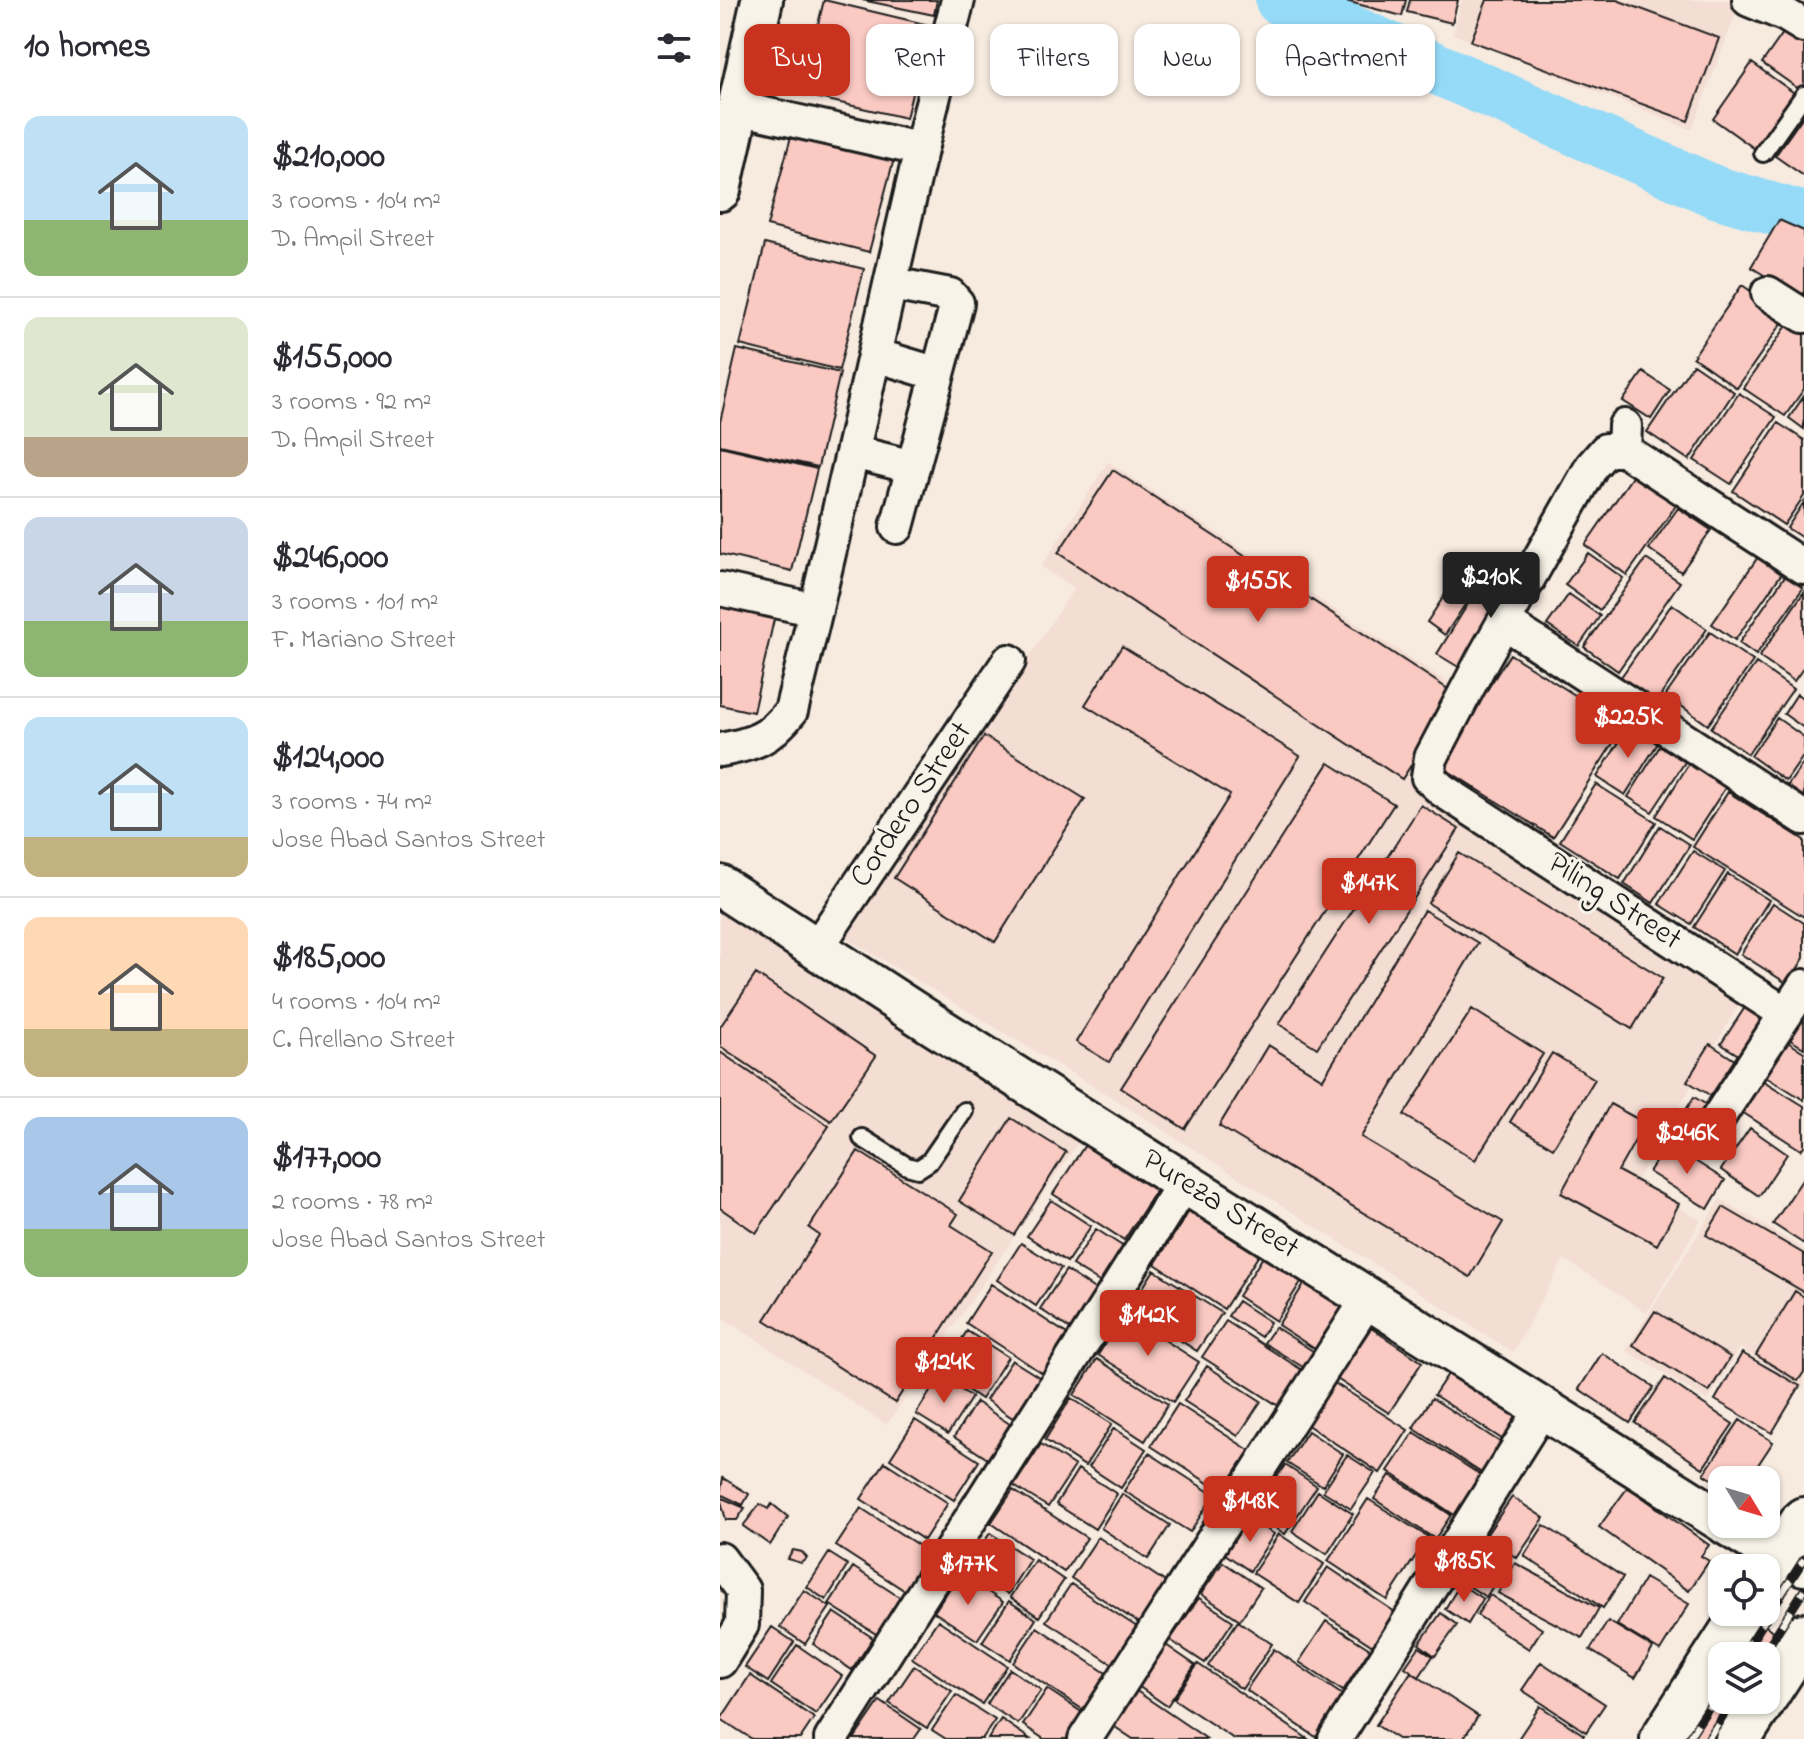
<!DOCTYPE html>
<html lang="en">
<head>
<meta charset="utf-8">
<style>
  body { margin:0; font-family:"Indie Flower",sans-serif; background:#f7f7f7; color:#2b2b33; height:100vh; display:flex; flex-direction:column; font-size:30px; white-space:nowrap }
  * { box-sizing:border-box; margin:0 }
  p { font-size:26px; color:#7c7c81 }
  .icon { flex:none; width:44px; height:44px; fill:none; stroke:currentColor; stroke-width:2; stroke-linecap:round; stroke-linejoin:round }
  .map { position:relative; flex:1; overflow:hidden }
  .sheet { display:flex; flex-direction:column; background:#fff; width:720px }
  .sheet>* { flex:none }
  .guide { position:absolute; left:24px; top:24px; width:760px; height:72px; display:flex; gap:16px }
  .needle { width:52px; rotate:128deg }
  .controls { position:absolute; left:988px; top:1466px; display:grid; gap:16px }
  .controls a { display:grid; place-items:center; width:72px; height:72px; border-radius:16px; background:#fff; box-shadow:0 2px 6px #0004; font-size:40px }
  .price { position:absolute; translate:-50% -68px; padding:0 18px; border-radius:8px; background:#c8321e; color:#fff; font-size:26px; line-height:52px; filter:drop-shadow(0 2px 4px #0008) }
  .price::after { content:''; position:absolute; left:50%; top:48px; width:24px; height:18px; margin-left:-12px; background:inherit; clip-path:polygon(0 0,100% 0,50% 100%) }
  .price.current { background:#222; color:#fff }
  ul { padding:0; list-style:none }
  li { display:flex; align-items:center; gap:24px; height:200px; padding:0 24px }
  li+li { border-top:2px solid #e1e1e2 }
  li span { display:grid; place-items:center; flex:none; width:224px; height:160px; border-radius:16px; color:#555 }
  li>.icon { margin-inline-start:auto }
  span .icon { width:96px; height:96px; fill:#fffc; stroke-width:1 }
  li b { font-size:34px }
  h2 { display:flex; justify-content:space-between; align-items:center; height:96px; padding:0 24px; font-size:34px }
  .tag { padding:0 28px; border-radius:16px; background:#fff; box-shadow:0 2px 6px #0004; font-size:28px; line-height:72px }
  .tag.current { background:#c8321e; color:#fff }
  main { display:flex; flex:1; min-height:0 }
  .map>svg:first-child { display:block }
</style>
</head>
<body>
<main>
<section class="sheet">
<h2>10 homes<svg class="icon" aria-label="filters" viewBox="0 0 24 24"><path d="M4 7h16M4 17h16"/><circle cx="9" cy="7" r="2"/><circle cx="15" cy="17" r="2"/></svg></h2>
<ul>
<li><span style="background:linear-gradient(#bfe0f5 65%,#8fb573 0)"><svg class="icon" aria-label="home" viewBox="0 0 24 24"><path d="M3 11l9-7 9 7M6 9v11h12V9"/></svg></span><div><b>$210,000</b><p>3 rooms · 104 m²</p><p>D. Ampil Street</p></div></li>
<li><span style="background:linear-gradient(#dfe7d0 75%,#b9a48a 0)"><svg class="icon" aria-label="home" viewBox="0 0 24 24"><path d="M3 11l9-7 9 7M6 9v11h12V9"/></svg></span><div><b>$155,000</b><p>3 rooms · 92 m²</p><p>D. Ampil Street</p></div></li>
<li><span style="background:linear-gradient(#c9d6e8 65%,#8fb573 0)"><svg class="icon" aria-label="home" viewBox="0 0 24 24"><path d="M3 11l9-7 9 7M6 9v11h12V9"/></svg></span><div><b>$246,000</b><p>3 rooms · 101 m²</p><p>F. Mariano Street</p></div></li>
<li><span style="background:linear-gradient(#bfe0f5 75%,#c2b280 0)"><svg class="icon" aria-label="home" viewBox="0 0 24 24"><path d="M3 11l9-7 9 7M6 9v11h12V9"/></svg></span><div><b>$124,000</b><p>3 rooms · 74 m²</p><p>Jose Abad Santos Street</p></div></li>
<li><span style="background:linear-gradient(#ffd9b3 70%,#c2b280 0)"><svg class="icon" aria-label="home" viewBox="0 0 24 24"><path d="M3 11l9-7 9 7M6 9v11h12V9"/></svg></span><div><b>$185,000</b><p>4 rooms · 104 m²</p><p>C. Arellano Street</p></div></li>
<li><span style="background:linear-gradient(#a9c7e8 70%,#8fb573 0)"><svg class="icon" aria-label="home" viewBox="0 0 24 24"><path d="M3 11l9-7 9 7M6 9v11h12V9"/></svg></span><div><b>$177,000</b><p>2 rooms · 78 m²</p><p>Jose Abad Santos Street</p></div></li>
</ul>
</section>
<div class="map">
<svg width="1084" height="1739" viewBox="0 0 1084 1739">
  <rect width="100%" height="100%" fill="#f7ebe0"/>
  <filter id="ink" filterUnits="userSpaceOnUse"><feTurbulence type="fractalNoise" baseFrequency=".0125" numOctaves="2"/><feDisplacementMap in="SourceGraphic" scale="16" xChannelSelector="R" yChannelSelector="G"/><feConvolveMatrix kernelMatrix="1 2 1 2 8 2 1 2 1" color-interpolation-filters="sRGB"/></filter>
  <g filter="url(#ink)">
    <!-- built -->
    <path fill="#f4ddd3" d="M742,0H1021L972,130L733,34Z
      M388,462L741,691L689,773L697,790L1024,996L915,1183L981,1220L927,1313L844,1259L793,1352L391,1097L126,938L354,588L321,567Z
      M0,913L359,1141L167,1425L0,1316Z
      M1000,1199L1084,1249V1388L1020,1348L988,1401L906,1350Z"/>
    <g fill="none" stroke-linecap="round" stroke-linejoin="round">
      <!-- river -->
      <path stroke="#95daf7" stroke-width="52" d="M561,0L996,192L1084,218"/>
    </g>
    <!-- building -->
    <path fill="#f9c9c2" stroke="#1c1c1c" stroke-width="2" fill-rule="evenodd" d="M104,0L209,25L186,118L81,94Z
      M142,0H217L214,15Z
      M622,0H686L682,16Z
      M690,0H738L732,23L687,12Z
      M767,0H897L999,38L968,121L751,41Z
      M1068,26L1084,37V85L1080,90L1042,63Z
      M1032,63L1077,95L1038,151L993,119Z
      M1084,115V176L1055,156Z
      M73,129L175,155L149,252L47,226Z
      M1059,220L1084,231V300L1031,267Z
      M45,244L144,269L119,370L20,345Z
      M1022,285L1067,316L1017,388L973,357Z
      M1073,317L1084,325V389L1065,416L1023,388Z
      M17,349L120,373L98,467L0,445V422Z
      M973,364L1014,392L969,460L927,432Z
      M923,372L950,390L931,419L903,401Z
      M1019,393L1056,417L1011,484L974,460Z
      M1084,396V429L1069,418Z
      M1058,423L1084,440V496L1064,525L1013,491Z
      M0,446L97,469L72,571L0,554Z
      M393,470L737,695L682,779L338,553Z
      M914,474L957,504L907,575L865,545Z
      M1084,502V539L1067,528Z
      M958,508L991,530L961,572L929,549Z
      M868,553L903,578L880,610L845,585Z
      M777,557L825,587L765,683L717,654Z
      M1038,557L1062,573L1015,640L992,624Z
      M926,559L960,582L898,671L864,647Z
      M1065,576L1083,588L1036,655L1019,643Z
      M736,578L754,591L725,635L707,622Z
      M1084,592V667L1074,681L1039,657Z
      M849,594L880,616L859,646L827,625Z
      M0,602L55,615L33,712L0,705Z
      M952,604L987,629L936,702L901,677Z
      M990,632L1033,661L988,725L946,695Z
      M402,646L580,756L389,1062L356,1042L510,795L365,705Z
      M790,654L904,726L833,837L719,765Z
      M1036,663L1073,689L1028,754L991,728Z
      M1077,694L1084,699V728L1064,714Z
      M1057,718L1084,737V755L1066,781L1031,756Z
      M910,725L938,743L905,795L877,777Z
      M264,736L365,799L275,942L174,878Z
      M940,746L965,762L932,812L908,797Z
      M970,762L1007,785L972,839L936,816Z
      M1084,762V801L1066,788Z
      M609,763L674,804L465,1129L401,1088Z
      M876,784L936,822L900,879L840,841Z
      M1008,792L1084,840V917L973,847Z
      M701,805L739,829L597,1048L559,1024Z
      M940,826L970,845L933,903L904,884Z
      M973,851L1005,871L971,924L939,904Z
      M739,853L943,978L912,1029L708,903Z
      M1008,874L1049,900L1015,954L974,927Z
      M1053,903L1084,923V958L1068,984L1021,954Z
      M704,910L758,943L641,1137L783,1222L750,1277L499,1126L548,1045L603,1079Z
      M36,974L156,1056L111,1121L0,1046V1027Z
      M1031,998L1057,1014L1028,1061L1001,1044Z
      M752,1009L823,1054L755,1160L684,1115Z
      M1084,1012V1048L1067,1038Z
      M1066,1041L1084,1052V1100L1044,1075Z
      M990,1044L1024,1066L1001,1102L967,1081Z
      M0,1052L109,1126L36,1233L0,1208Z
      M832,1053L875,1079L833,1148L790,1122Z
      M1042,1080L1084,1106V1146L1081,1150L1022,1112Z
      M974,1097L998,1112L984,1133L961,1118Z
      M890,1104L925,1123L898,1171L959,1204L937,1245L841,1193Z
      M291,1118L346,1152L294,1235L239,1201Z
      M1030,1128L1067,1154L1039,1196L1001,1170Z
      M369,1139L440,1185L404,1240L333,1194Z
      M947,1143L1005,1180L988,1209L929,1172Z
      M138,1151L238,1214L231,1225L272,1251L175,1403L45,1320L99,1235L89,1228Z
      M1084,1177V1244L1053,1224Z
      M477,1199L546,1244L504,1309L435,1264Z
      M331,1200L371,1226L347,1262L307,1236Z
      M1003,1207L1084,1254V1292L986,1235Z
      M376,1229L407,1249L384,1285L352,1265Z
      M301,1243L341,1268L316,1306L277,1280Z
      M550,1246L588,1271L556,1321L518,1296Z
      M346,1270L382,1294L356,1333L320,1309Z
      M434,1270L502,1313L477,1351L410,1308Z
      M593,1270L633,1296L598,1351L558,1325Z
      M271,1284L353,1338L328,1377L246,1323Z
      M1075,1291L1084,1297V1372L1078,1381L1036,1355Z
      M518,1301L550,1322L541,1337L508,1316Z
      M935,1311L1010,1357L989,1392L913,1345Z
      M404,1314L479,1362L453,1402L378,1355Z
      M506,1321L582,1370L559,1406L482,1357Z
      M555,1327L596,1353L586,1369L544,1343Z
      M651,1328L702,1362L669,1413L617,1379Z
      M247,1331L288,1357L261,1399L221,1372Z
      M882,1353L934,1387L910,1423L859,1389Z
      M1022,1353L1080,1386L1052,1433L995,1400Z
      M377,1359L448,1404L425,1441L354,1395Z
      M292,1360L327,1382L300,1423L266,1400Z
      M734,1365L803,1415L788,1443L714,1395Z
      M487,1366L541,1401L518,1436L464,1401Z
      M220,1376L252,1397L228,1434L196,1414Z
      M945,1378L1013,1424L983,1468L915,1423Z
      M613,1382L688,1430L660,1473L586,1424Z
      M351,1398L392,1424L365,1466L325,1440Z
      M712,1398L786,1446L766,1476L693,1428Z
      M256,1402L296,1428L274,1463L234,1437Z
      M458,1404L532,1452L505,1494L431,1446Z
      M195,1420L259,1461L234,1500L170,1459Z
      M1020,1420L1053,1442L1028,1480H1002V1485L984,1474Z
      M394,1428L426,1449L401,1488L369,1467Z
      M588,1431L623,1454L603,1486L567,1463Z
      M694,1432L762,1476L736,1516L668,1471Z
      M321,1444L355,1466L328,1507L294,1486Z
      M429,1453L494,1495L470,1532L404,1491Z
      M627,1455L655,1473L631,1509L603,1491Z
      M165,1462L228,1503L204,1540L141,1499Z
      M565,1465L597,1486L565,1534L533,1513Z
      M358,1469L397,1494L375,1529L336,1504Z
      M670,1475L731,1515L715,1539L654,1499Z
      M3,1478L29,1494L23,1505L0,1494Z
      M908,1487L989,1545L981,1556L989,1561L969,1591L879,1527Z
      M293,1490L367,1538L344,1572L271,1523Z
      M598,1491L633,1514L607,1554L572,1531Z
      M402,1494L450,1525L428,1559L381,1528Z
      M0,1497L25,1508L17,1520H6Z
      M792,1497L824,1518L797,1558L765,1537Z
      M648,1499L708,1537L667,1600L608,1561Z
      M40,1504L48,1509L52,1504L68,1517L50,1545L23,1526Z
      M141,1508L215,1556L190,1594L116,1546Z
      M529,1518L554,1534L530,1571L505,1554Z
      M824,1525L903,1577L883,1608L804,1556Z
      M270,1533L310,1559L288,1594L248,1567Z
      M559,1534L604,1564L579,1603L533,1573Z
      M378,1537L447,1583L420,1624L351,1578Z
      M767,1547L789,1561L766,1597L744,1583Z
      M73,1550L82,1552L87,1558L81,1563L67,1559Z
      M109,1553L128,1565L106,1600L87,1587Z
      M315,1560L344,1580L319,1617L290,1597Z
      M503,1562L541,1588L520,1620L481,1594Z
      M795,1563L879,1608L862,1638L778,1593Z
      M133,1567L187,1602L164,1639L109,1604Z
      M608,1567L678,1614L656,1648L585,1602Z
      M240,1573L283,1602L257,1640L214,1612Z
      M925,1578L969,1604L940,1651L897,1625Z
      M351,1584L417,1627L392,1664L326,1621Z
      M740,1584L763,1599L748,1624L725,1609Z
      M84,1590L110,1607L85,1644L60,1627Z
      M770,1595L822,1629L809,1649L757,1615Z
      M479,1598L513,1621L485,1663L450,1640Z
      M289,1601L316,1619L290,1660L262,1642Z
      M114,1612L153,1638L132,1670L93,1644Z
      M1024,1612L1084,1651L1028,1739H927ZM1002,1656H1046V1700H1002Z
      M721,1613L737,1625L715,1656L699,1644Z
      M218,1620L287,1666L262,1704L192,1658Z
      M518,1621L552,1644L522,1689L488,1666Z
      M606,1621L650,1649L623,1691L579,1662Z
      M888,1621L933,1648L915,1678L870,1650Z
      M52,1627L74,1642L48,1682L25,1667Z
      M317,1627L389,1675L365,1711L293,1663Z
      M77,1645L122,1676L96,1714L51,1684Z
      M446,1645L475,1665L447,1706L418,1686Z
      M699,1647L713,1656L699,1677L685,1667Z
      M554,1649L624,1696L596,1737L526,1690Z
      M821,1662L885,1704L866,1732L802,1690Z
      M478,1664L588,1739H514L454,1699Z
      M194,1666L232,1691L207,1728L169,1703Z
      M290,1669L321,1690L298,1724L267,1704Z
      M691,1672L758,1716L743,1739H678L656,1725Z
      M30,1675L94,1718L80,1739H32L1,1719Z
      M327,1689L366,1715L350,1739H324L303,1725Z
      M415,1690L487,1739H413L392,1725Z
      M236,1695L275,1720L262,1739H226L212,1730Z
      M160,1701L201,1729L194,1739H134Z
      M820,1706L864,1735L861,1739H798Z
      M281,1719L310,1739H268Z"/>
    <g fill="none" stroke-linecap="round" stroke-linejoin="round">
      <!-- service casing -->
      <g stroke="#1c1c1c" stroke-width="22">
        <path id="service" d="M1043,153L1084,95
          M142,1138L187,1166L198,1169L209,1162L244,1111"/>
      </g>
      <!-- minor casing -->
      <g stroke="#1c1c1c" stroke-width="38">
        <path id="minor" d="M1029,0L1066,15L1084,26
          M18,108L199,149
          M172,284L230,295L237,303L177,527
          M1048,293L1084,316
          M155,355L218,374
          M905,426L904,450H886L872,466L764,657L711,758L708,777L722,790L1066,1014
          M904,450L1084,567
          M133,452L193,467
          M0,589L96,610
          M784,622L1084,818
          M0,750C34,744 49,739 71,711C131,475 177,235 238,0
          M96,949L289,661
          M996,1121L1084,986
          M0,1559L23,1590L22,1625L0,1661
          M111,1739L464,1183
          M365,1739L648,1299
          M615,1739L822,1409"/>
      </g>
      <!-- tertiary casing -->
      <g stroke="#1c1c1c" stroke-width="46">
        <path id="tertiary" d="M0,190L42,0
          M0,886L217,1027L1002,1521
          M1006,1524L1060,1557L1084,1565"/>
      </g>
      <!-- primary casing -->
      <g stroke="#1c1c1c" stroke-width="50">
        <path id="primary" d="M1046,1579L1084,1520
          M1046,1695L1084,1636
          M943,1739L1025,1612
          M1018,1739L1043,1700"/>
      </g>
      <!-- service -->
      <use href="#service" stroke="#f7f3e8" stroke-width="16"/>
      <!-- minor -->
      <use href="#minor" stroke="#f7f3e8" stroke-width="32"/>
      <!-- tertiary -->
      <use href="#tertiary" stroke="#f7f3e8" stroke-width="40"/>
      <!-- primary -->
      <use href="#primary" stroke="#f7f3e8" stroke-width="44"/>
      <!-- rail casing -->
      <g stroke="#1c1c1c" stroke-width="9">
        <path id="rail" d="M1022,1656L1084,1559
          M1042,1656L1084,1590
          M968,1739L1002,1687
          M988,1739L1013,1700"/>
      </g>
      <!-- rail -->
      <use href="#rail" stroke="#f7f3e8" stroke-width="6" stroke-dasharray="18" stroke-linecap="butt"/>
    </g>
  </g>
  <g text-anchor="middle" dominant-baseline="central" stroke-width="6" stroke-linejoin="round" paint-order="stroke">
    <!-- street labels -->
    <g font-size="32" fill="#1c1c1c" stroke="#f7f3e8">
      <text transform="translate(192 805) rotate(-56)">Cordero Street</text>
      <text transform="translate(894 902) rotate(33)">Piling Street</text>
      <text transform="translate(500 1205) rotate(32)">Pureza Street</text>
    </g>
  </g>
</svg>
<div class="controls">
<a><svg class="needle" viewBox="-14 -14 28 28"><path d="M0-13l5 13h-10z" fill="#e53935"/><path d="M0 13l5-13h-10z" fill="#7c7c81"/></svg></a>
<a><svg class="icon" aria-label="locate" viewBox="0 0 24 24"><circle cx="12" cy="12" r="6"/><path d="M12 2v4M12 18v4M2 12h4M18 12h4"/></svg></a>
<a><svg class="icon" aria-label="layers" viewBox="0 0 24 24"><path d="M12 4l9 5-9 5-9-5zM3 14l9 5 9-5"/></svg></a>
</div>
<b class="price current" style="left:771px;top:620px">$210K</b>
<b class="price" style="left:538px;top:624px">$155K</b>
<b class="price" style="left:908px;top:760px">$225K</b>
<b class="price" style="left:649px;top:926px">$147K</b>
<b class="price" style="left:967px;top:1176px">$246K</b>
<b class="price" style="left:428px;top:1358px">$142K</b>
<b class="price" style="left:224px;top:1405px">$124K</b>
<b class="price" style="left:530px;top:1544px">$148K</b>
<b class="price" style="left:744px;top:1604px">$185K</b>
<b class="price" style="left:248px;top:1607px">$177K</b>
<div class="guide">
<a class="tag current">Buy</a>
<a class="tag">Rent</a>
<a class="tag">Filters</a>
<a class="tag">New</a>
<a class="tag">Apartment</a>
</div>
</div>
</main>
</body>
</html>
